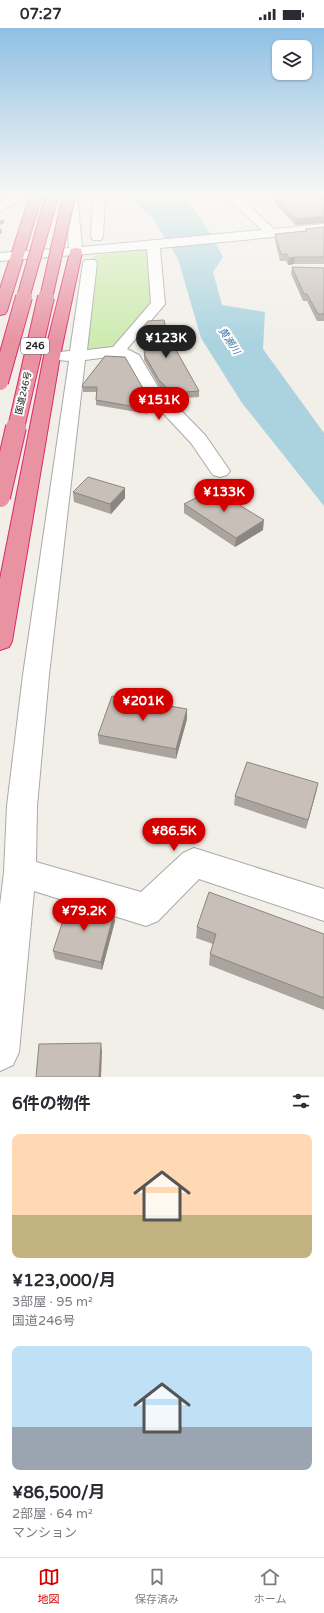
<!DOCTYPE html>
<html lang="ja">
<head>
<meta charset="utf-8">
<style>
  body { margin:0; font-family:"Varela Round","Noto Sans JP",sans-serif; background:#f7f7f7; color:#2b2b33; height:100vh; display:flex; flex-direction:column; font-size:15px; white-space:nowrap }
  * { box-sizing:border-box; margin:0 }
  p { font-size:13px; color:#7c7c81 }
  .icon { flex:none; width:22px; height:22px; fill:none; stroke:currentColor; stroke-width:2; stroke-linecap:round; stroke-linejoin:round }
  .map { position:relative; height:1049px; overflow:hidden }
  .details { display:flex; flex-direction:column; background:#fff; flex:1 }
  .details>* { flex:none }
  .controls { position:absolute; left:272px; top:12px; display:grid; gap:8px }
  .controls a { display:grid; place-items:center; width:40px; height:40px; border-radius:8px; background:#fff; box-shadow:0 1px 3px #0004; font-size:20px }
  .price { position:absolute; translate:-50% -34px; padding:0 9px; border-radius:14px; background:#d40000; color:#fff; font-size:13px; line-height:26px; filter:drop-shadow(0 1px 2px #0008) }
  .price::after { content:''; position:absolute; left:50%; top:24px; width:12px; height:9px; margin-left:-6px; background:inherit; clip-path:polygon(0 0,100% 0,50% 100%) }
  .price.active { background:#222; color:#fff }
  ul { padding:0; list-style:none }
  li { display:grid; align-content:center; gap:8px; height:212px; padding:0 12px }
  li span { display:grid; place-items:center; height:124px; border-radius:8px; color:#555 }
  li>.icon { margin-inline-start:auto }
  span .icon { width:72px; height:72px; fill:#fffc; stroke-width:1 }
  li b { font-size:17px }
  h2 { display:flex; justify-content:space-between; align-items:center; height:48px; padding:0 12px; font-size:17px }
  .status { display:flex; justify-content:space-between; align-items:center; height:28px; padding:0 20px; background:#fff; direction:ltr }
  .status svg { height:11px; fill:currentColor }
  .tabs { display:flex; justify-content:space-around; align-items:center; height:56px; border-top:1px solid #e1e1e2; background:#fff; font-size:11px; color:#7c7c81 }
  .tabs a { display:grid; justify-items:center; gap:2px }
  .tabs .active { color:#d40000 }
  .map>svg:first-child { display:block }
</style>
</head>
<body>
<div class="status"><b>07:27</b><svg viewBox="0 0 49 12"><path d="M0 12V9h3v3zM5 12V6h3v6zM10 12V3h3v9zM15 12V0h3v12zM26 1h20v11H26zM47 4h2v5h-2z"/></svg></div>
<div class="map">
<svg width="324" height="1049" viewBox="0 0 324 1049">
  <rect width="100%" height="100%" fill="#f2efe9"/>
  <!-- grass -->
  <path fill="#cdebb0" d="M145,222L151,226L155,271L120,321L73,325L88,232L97,227Z"/>
  <!-- water -->
  <path fill="#aad3df" d="M129,168C144,168 162,165 177,168C193,171 216,215 223,229L213,244L222,277L265,284L263,321L324,405V478L242,375L201,310L178,231L152,189Z"/>
  <g fill="none" stroke-linecap="round" stroke-linejoin="round">
    <!-- minor casing -->
    <g stroke="#a9a9a9" stroke-width="2">
      <path id="minor" d="M11,168H24L4,182L0,183V175Z
        M66,168H77L82,219L262,202L230,172L232,170L240,168H324V172L245,174L274,201L324,196V204L160,220L165,276L127,321L139,327L158,359L205,407L230,443L227,447L220,449L213,447L191,415L145,366L127,333L116,328L85,332L49,647L37,778L36,834L141,864L183,825L194,820L324,861V893L199,851L158,893L146,898L34,863L19,1024L13,1037L0,1043V877L4,844L7,778L23,647L69,333L46,331L44,328L46,325L70,323L83,235L85,232H95L97,235L87,322L113,319L151,275L147,221L0,233V225L69,220Z
        M93,168H105L103,209L101,212H93L91,209Z"/>
    </g>
    <!-- highway casing -->
    <g stroke="#dc2a67" stroke-width="2">
      <path id="highway" d="M30,168H42L7,283L5,286L0,287V261Z
        M76,220L81,221L82,224L60,328L12,613L9,619L0,622V551L44,328L70,224L71,221Z"/>
    </g>
    <!-- minor -->
    <use href="#minor" fill="#fff" fill-rule="evenodd"/>
    <!-- highway -->
    <use href="#highway" fill="#e892a2" fill-rule="evenodd"/>
    <!-- highway-bridge-far2 casing -->
    <g stroke="#dc2a67" stroke-width="14" stroke-linecap="butt">
      <path id="highway-bridge-far2" d="M23,270L52,168
        M46,270L69,168"/>
    </g>
    <!-- highway-bridge-far1 casing -->
    <g stroke="#dc2a67" stroke-width="18" stroke-linecap="butt">
      <path id="highway-bridge-far1" d="M0,354L24,269
        M16,400L46,269"/>
    </g>
    <!-- highway-bridge casing -->
    <g stroke="#dc2a67" stroke-width="22" stroke-linecap="butt">
      <path id="highway-bridge" d="M0,469L16,399"/>
    </g>
    <!-- highway-bridge-far2 -->
    <use href="#highway-bridge-far2" stroke="#e892a2" stroke-width="12"/>
    <!-- highway-bridge-far1 -->
    <use href="#highway-bridge-far1" stroke="#e892a2" stroke-width="16"/>
    <!-- highway-bridge -->
    <use href="#highway-bridge" stroke="#e892a2" stroke-width="20"/>
  </g>
  <!-- wall -->
  <path fill="#aba49e" d="M324,168V195L295,197L274,175V169Z
    M324,199V236H294L288,237L286,233H280L275,213V206L305,203V201Z
    M292,239L324,240V293H317L307,273H303L291,246Z
    M141,301L171,323L199,363V369L172,371L159,358L144,332V326L141,307Z
    M83,356L144,362L149,368V373H148V386L96,377V372L97,364H83Z
    M73,464L125,470L111,486L74,474Z
    M184,476L263,502L235,519L184,485Z
    M187,691L176,731L99,716L98,707Z
    M318,755L306,801L234,777L235,768Z
    M115,893L102,942L55,931L53,923Z
    M197,899L324,906V982L209,937L210,926L213,916L196,910Z"/>
  <!-- shaded-wall -->
  <path fill="#8b8681" d="M1,168H4V170L0,173V169Z
    M324,188V195L295,197L296,191Z
    M4,191V195L0,197V193Z
    M1,200L2,205L0,206V201Z
    M295,229L294,236L288,237L289,230Z
    M125,460V470L111,486L110,476Z
    M264,492L263,502L235,519L236,510Z
    M187,681V691L176,731V721Z
    M318,755L316,765L306,801L308,792Z
    M114,885L115,893L102,942L101,934Z
    M101,1015L102,1024L101,1049H99Z"/>
  <!-- building -->
  <path fill="#c7bfb8" stroke="#8b8681" d="M324,168V188L296,191L274,169Z
    M324,199V229H295L289,230L287,226H281L275,206L307,203L305,201Z
    M292,239L324,240V286H318L307,266H304Z
    M164,292L171,323L176,322L199,363L172,365L159,352L144,326H145L141,301L148,293Z
    M105,328L125,329L144,362L149,368H147L148,381L96,372L97,359H82L83,356Z
    M88,449L125,460L110,476L73,464Z
    M213,461L264,492L236,510L184,476Z
    M112,668L187,681L176,721L98,707Z
    M247,734L318,755L308,792L235,768Z
    M209,864L324,906V970L210,926L216,906L197,899Z
    M69,874L114,885L101,934L53,923Z
    M101,1015L99,1049H36L39,1016Z"/>
  <!-- sky -->
  <linearGradient id="sky" x2="0" y2="1"><stop stop-color="#8fc0e4"/><stop offset="0.53" stop-color="#f9f8f5"/><stop offset="1" stop-color="#f9f8f5" stop-opacity="0"/></linearGradient>
  <rect width="324" height="315" fill="url(#sky)"/>
  <g text-anchor="middle" dominant-baseline="central" stroke-width="4" stroke-linejoin="round" paint-order="stroke">
    <!-- far-street labels -->
    <g font-size="9" fill="#222" stroke="#fff">
      <text transform="translate(24 365) rotate(-77)">国道246号</text>
    </g>
    <!-- far-water labels -->
    <g font-size="10" font-style="italic" fill="#4a7aab" stroke="#fff">
      <text transform="translate(229 313) rotate(56)">黄瀬川</text>
    </g>
    <!-- shield labels -->
    <rect fill="#fff" stroke="#646464" stroke-width="1" x="21" y="310" width="28" height="16" rx="3"/>
    <g font-size="10" font-weight="bold" fill="#222">
      <text x="35" y="318">246</text>
    </g>
  </g>
</svg>
<div class="controls">
<a><svg class="icon" aria-label="layers" viewBox="0 0 24 24"><path d="M12 4l9 5-9 5-9-5zM3 14l9 5 9-5"/></svg></a>
</div>
<b class="price active" style="left:166px;top:331px">¥123K</b>
<b class="price" style="left:159px;top:393px">¥151K</b>
<b class="price" style="left:224px;top:485px">¥133K</b>
<b class="price" style="left:143px;top:694px">¥201K</b>
<b class="price" style="left:174px;top:824px">¥86.5K</b>
<b class="price" style="left:84px;top:904px">¥79.2K</b>
</div>
<section class="details">
<h2>6件の物件<svg class="icon" aria-label="filters" viewBox="0 0 24 24"><path d="M4 7h16M4 17h16"/><circle cx="9" cy="7" r="2"/><circle cx="15" cy="17" r="2"/></svg></h2>
<ul>
<li><span style="background:linear-gradient(#ffd9b3 65%,#c2b280 0)"><svg class="icon" aria-label="home" viewBox="0 0 24 24"><path d="M3 11l9-7 9 7M6 9v11h12V9"/></svg></span><div><b>¥123,000/月</b><p>3部屋 · 95 m²</p><p>国道246号</p></div></li>
<li><span style="background:linear-gradient(#bfe0f5 65%,#9aa5b1 0)"><svg class="icon" aria-label="home" viewBox="0 0 24 24"><path d="M3 11l9-7 9 7M6 9v11h12V9"/></svg></span><div><b>¥86,500/月</b><p>2部屋 · 64 m²</p><p>マンション</p></div></li>
</ul>
</section>
<nav class="tabs">
<a class="active"><svg class="icon" aria-label="map" viewBox="0 0 24 24"><path d="M3 6l6-2 6 2 6-2v14l-6 2-6-2-6 2zM9 4v14M15 6v14"/></svg>地図</a>
<a><svg class="icon" aria-label="saved" viewBox="0 0 24 24"><path d="M7 4h10v16l-5-4-5 4z"/></svg>保存済み</a>
<a><svg class="icon" aria-label="home" viewBox="0 0 24 24"><path d="M3 11l9-7 9 7M6 9v11h12V9"/></svg>ホーム</a>
</nav>
</body>
</html>
